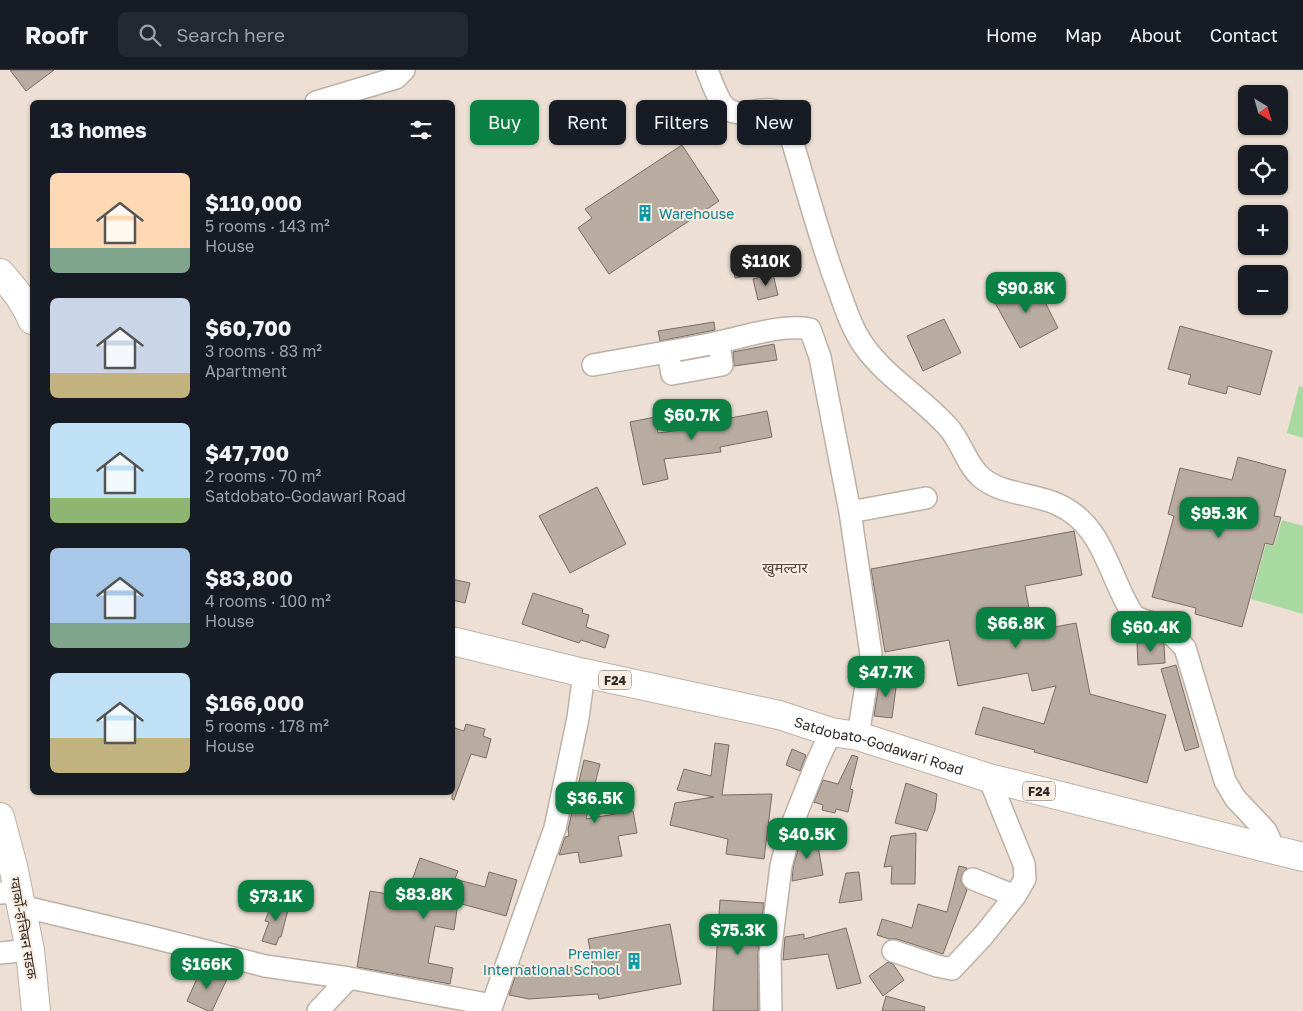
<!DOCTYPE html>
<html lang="en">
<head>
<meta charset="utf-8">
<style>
  body { margin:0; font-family:"Golos Text","Noto Sans Devanagari",sans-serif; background:#242831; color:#f1f3f6; height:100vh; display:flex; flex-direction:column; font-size:19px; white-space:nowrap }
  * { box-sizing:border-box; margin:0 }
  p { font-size:16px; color:#9ea1a6 }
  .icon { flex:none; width:28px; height:28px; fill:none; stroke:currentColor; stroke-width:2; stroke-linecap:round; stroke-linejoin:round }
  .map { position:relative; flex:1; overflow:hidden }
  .details { position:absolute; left:30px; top:30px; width:425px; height:695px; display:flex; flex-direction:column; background:#171b24; border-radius:8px; box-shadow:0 1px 4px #0004 }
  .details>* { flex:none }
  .guide { position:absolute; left:470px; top:30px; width:475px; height:45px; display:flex; gap:10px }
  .needle { width:32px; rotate:143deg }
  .fabs { position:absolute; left:1238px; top:15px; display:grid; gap:10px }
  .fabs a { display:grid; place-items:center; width:50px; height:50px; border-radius:8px; background:#171b24; box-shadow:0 1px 4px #0004; font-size:25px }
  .price { position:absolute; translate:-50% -42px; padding:0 11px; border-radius:10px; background:#0b8043; color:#fff; font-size:16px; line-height:32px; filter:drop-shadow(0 1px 2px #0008) }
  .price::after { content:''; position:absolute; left:50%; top:30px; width:15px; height:11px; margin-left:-8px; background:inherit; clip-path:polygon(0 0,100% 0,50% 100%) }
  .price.selected { background:#222; color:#fff }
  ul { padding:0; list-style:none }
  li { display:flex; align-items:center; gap:15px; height:125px; padding:0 20px }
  li span { display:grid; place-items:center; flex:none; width:140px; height:100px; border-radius:8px; color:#555 }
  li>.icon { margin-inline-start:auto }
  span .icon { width:60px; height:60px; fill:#fffc; stroke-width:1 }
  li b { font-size:21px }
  h2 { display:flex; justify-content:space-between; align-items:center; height:60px; padding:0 20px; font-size:21px }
  .chip { padding:0 18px; border-radius:8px; background:#171b24; box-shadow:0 1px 4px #0004; font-size:18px; line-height:45px }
  .chip.selected { background:#0b8043; color:#fff }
  header { display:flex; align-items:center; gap:30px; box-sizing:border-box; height:70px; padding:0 25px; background:#171b24; border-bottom:1px solid #363941 }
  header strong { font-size:24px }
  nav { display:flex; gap:28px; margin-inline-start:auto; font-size:18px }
  .search { width:350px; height:45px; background:#242831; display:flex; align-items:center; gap:12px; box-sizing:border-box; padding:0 18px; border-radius:8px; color:#9ea1a6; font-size:19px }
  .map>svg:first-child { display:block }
</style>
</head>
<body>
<header>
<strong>Roofr</strong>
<div class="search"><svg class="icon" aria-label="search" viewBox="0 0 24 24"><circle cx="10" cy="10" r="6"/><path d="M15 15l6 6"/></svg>Search here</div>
<nav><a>Home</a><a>Map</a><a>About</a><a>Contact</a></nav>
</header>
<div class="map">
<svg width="1303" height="941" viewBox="0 0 1303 941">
  <rect width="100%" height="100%" fill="#eddfd4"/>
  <!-- green -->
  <path fill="#a8d9a1" d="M1299,316L1303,317V368L1287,363Z
    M1282,450L1303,456V544L1251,529L1266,474L1274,476Z"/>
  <!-- building -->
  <path fill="#b8aba0" stroke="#796c62" d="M10,0H54L26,21Z
    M682,75L719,131L609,204L578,158L592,148L585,139Z
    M746,183L750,205L735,208L731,186Z
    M773,204L778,225L758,230L753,209Z
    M1034,210L1058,258L1020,278L994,231Z
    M944,249L961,283L923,301L907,266Z
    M714,252L715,260L660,271L658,261Z
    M1180,256L1272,281L1260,325L1228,316L1226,324L1188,314L1191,305L1168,299Z
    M774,274L777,290L734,296L733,282Z
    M767,341L772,367L720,377L721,382L664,389L668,409L643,415L630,352L655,347L658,363L721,355L720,350Z
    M1238,387L1286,400L1274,446L1281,447L1273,475L1265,473L1242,557L1195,544L1196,538L1152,527L1174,446L1168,444L1180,398L1232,410Z
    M597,417L626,474L570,503L539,446Z
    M1074,461L1082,505L1025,516L1033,561L1076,553L1090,624L1166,645L1147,713L1034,682L1035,680L975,664L983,637L1044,654L1056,616L1032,621L1028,603L958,616L949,570L885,582L871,499Z
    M452,509L470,513L465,533L452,530Z
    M533,523L583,539L582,543L589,545L586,557L609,565L605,578L581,570L579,573L522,554Z
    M1161,572L1164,574L1165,593L1138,595L1137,573Z
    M1176,595L1199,677L1185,681L1161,599Z
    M880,608L897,610L892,648L874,646Z
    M466,654L485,659L483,666L491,669L486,688L471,684L454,730L452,729V657L464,661Z
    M715,673L729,675L722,725L772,724L764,789L726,784L728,769L670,755L675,733L714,727L677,720L684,699L711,706Z
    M792,679L806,685L800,701L786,695Z
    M852,685L858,687L850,719L853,720L848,742L836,739L835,743L822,740L823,735L814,732L823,710L838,714Z
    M584,690L600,694L586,749L633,741L637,763L618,766L622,786L580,793L578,782L559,785L565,767L569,766L568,759Z
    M906,713L937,724L935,740L927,761L895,753Z
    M803,762L811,770H817L823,805L792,811L793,798L799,776H801L800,772Z
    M916,763L915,814H891L892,796L884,797L891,766Z
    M420,788L458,801L455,809L485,817L489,802L517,810L506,846L458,833L454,860L435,856L428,893L453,898L450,914L357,897L370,821L406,827Z
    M959,796L967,798L962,804L961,810L963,816L967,820L943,884L897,869H889L877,865L882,849L912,858L918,834L947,842Z
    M859,802L862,830L839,833L846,803Z
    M273,830L289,836L281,867H279L276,875L262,871L269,852L265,851Z
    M720,830L764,833L758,884V941H713Z
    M670,854L681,914L599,929L598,924L529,929L509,925L519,895L540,900L593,896L588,869Z
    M846,858L861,913L837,919L828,884L783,890L785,867L804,864V869Z
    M888,892L893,894L904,910L883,926L869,906Z
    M202,897L227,909L212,941H208L187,931Z
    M886,926L925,937L924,941H882Z"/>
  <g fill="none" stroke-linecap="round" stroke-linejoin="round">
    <!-- minor casing -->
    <g stroke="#bdb0a5" stroke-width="24">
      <path id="minor" d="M707,0C711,10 717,28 724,36C740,54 767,28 785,47C802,102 816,157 835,210C844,233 850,256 864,276C887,308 922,328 948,357C962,372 966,395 982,408C1003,425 1033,423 1057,434C1105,455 1108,507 1134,546C1143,551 1152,552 1161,557C1171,562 1178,570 1185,578L1225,711L1235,728L1266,761L1274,779
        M316,32L396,8L404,0
        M668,282L672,304L722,295L719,272
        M593,295C635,287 677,281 719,272C748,266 781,254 810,259L820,287L850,442L871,584L858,666
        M850,442L926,428
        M973,809L1015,826
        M0,823L18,822
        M21,836L155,868L265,896L349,908L492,935
        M893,881L937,896L952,899L983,866L1015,826L1025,809L1024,794L989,708
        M0,883L30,880
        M318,941L349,908
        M490,941L555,758L578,648L584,603
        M771,941L770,884L781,796L791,757L817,692L831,662"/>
    </g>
    <!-- major casing -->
    <g stroke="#bdb0a5" stroke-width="30">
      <g id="major">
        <path d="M0,203C13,217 25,232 32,250"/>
        <path id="s1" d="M452,571L584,603L779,645L831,662L858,666L989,708L1303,787"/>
        <path d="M0,747L13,796L30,880L36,941"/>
      </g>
    </g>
    <!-- minor -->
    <use href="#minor" stroke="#fff" stroke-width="21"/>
    <!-- major -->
    <use href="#major" stroke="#fff" stroke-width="28"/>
  </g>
  <!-- icons -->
  <defs>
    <g id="building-bare" transform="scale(1.35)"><path d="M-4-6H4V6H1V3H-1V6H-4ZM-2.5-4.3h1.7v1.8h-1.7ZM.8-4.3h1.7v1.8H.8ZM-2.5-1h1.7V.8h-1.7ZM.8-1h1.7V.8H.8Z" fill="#0f9aa8" stroke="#faece1" stroke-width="2.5" paint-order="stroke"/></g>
  </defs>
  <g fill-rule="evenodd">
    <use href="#building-bare" x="645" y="143"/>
    <use href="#building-bare" x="634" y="891"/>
  </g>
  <g text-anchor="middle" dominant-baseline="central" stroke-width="4" stroke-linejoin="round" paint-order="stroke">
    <!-- shield labels -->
    <g fill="#faece1" stroke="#6d645e" stroke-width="1">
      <rect x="599" y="600.5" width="32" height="19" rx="4"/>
      <rect x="1023" y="711.5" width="32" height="19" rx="4"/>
    </g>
    <g font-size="12" font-weight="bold" fill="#302a26">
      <text x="615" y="610">F24</text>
      <text x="1039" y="721">F24</text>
    </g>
    <!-- culture labels -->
    <g font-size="14" fill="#0d838f" stroke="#faece1" text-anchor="start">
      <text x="659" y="143">Warehouse</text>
      <text x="620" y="883" text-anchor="end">Premier<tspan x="620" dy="16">International School</tspan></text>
    </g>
    <!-- street labels -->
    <g font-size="14" fill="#302a26" stroke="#faece1">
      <text stroke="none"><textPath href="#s1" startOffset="440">Satdobato-Godawari Road</textPath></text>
      <text transform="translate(24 858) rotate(80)">ग्वार्को-हत्तिबन सडक</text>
    </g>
    <!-- neighbourhood labels -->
    <g font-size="15" fill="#51463c" stroke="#faece1">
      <text x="785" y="497">खुमल्टार</text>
    </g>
  </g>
</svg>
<div class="fabs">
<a><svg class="needle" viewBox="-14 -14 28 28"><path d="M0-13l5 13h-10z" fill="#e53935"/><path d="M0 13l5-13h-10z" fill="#9ea1a6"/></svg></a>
<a><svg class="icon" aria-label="locate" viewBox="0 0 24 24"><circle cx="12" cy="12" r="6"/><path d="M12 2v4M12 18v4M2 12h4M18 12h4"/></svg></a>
<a>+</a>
<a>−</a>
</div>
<b class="price selected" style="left:766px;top:217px">$110K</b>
<b class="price" style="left:1026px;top:244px">$90.8K</b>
<b class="price" style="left:692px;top:371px">$60.7K</b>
<b class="price" style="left:1219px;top:469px">$95.3K</b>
<b class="price" style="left:1016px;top:579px">$66.8K</b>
<b class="price" style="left:1151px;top:583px">$60.4K</b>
<b class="price" style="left:886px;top:628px">$47.7K</b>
<b class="price" style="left:595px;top:754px">$36.5K</b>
<b class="price" style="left:807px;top:790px">$40.5K</b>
<b class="price" style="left:424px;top:850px">$83.8K</b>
<b class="price" style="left:276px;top:852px">$73.1K</b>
<b class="price" style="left:738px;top:886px">$75.3K</b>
<b class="price" style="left:207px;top:920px">$166K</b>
<div class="guide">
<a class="chip selected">Buy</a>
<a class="chip">Rent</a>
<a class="chip">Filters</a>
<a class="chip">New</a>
</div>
<section class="details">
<h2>13 homes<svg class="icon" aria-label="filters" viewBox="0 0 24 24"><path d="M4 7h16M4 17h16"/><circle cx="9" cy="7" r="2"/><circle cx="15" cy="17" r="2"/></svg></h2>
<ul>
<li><span style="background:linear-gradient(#ffd9b3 75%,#7fa58c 0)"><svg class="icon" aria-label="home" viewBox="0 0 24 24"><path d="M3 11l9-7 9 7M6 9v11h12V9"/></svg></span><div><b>$110,000</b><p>5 rooms · 143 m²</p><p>House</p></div></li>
<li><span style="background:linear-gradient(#c9d6e8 75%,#c2b280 0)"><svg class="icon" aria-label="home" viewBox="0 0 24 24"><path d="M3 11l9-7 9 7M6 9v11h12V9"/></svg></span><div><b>$60,700</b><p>3 rooms · 83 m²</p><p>Apartment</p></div></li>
<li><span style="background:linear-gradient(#bfe0f5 75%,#8fb573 0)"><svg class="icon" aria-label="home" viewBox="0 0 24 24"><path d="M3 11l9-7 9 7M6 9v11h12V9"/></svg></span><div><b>$47,700</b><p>2 rooms · 70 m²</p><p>Satdobato-Godawari Road</p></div></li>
<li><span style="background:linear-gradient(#a9c7e8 75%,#7fa58c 0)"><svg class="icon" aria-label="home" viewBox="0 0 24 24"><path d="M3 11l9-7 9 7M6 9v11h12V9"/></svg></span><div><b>$83,800</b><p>4 rooms · 100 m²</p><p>House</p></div></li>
<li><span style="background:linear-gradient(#bfe0f5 65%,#c2b280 0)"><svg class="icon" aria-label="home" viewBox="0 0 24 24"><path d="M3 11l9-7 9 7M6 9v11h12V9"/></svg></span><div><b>$166,000</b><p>5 rooms · 178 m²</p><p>House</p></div></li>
</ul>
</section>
</div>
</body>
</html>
